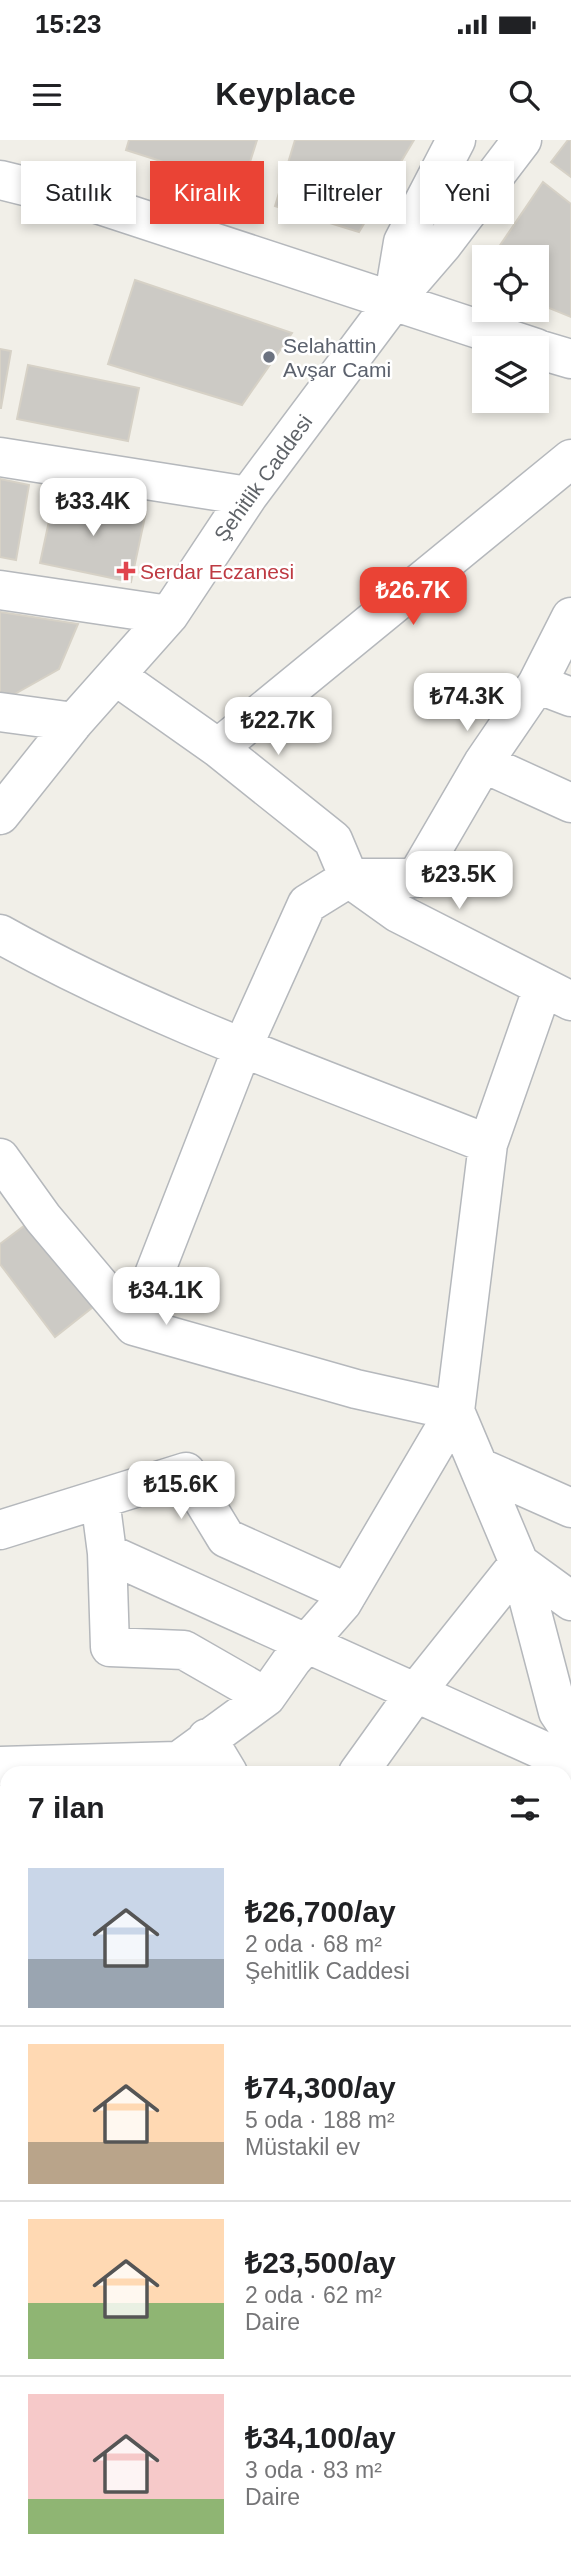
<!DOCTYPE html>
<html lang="tr">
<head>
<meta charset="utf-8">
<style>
  body { margin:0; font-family:Helvetica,sans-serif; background:#f6f6f6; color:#202124; height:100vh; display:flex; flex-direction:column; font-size:26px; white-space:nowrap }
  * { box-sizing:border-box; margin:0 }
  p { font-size:23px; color:#757577 }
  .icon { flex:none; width:38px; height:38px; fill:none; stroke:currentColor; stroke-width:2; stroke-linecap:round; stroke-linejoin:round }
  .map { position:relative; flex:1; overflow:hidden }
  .drawer { position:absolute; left:0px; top:1626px; width:572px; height:800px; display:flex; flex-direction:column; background:#fff; border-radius:21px 21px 0 0; box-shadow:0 4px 10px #0003 }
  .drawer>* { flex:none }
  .guide { position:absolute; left:21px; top:21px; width:530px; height:63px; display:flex; gap:14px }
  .buttons { position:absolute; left:472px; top:105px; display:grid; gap:14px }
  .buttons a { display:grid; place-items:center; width:77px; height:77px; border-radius:0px; background:#fff; box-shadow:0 4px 10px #0003; font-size:35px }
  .price { position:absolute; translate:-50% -60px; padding:0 16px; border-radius:14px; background:#fff; color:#222; font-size:23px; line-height:46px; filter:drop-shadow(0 2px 4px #0008) }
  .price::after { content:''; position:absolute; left:50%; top:42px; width:21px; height:16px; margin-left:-10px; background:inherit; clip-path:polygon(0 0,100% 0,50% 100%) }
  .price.current { background:#ea4335; color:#fff }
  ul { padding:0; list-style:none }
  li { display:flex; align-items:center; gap:21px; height:175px; padding:0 28px }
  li+li { border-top:2px solid #e0e0e0 }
  li span { display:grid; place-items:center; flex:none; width:196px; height:140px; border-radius:0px; color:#555 }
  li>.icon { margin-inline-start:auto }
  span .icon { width:84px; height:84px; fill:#fffc; stroke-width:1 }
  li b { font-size:30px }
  h2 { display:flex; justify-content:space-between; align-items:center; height:84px; padding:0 28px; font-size:30px }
  .chip { padding:0 24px; border-radius:0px; background:#fff; box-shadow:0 4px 10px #0003; font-size:24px; line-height:63px }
  .chip.current { background:#ea4335; color:#fff }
  .status { display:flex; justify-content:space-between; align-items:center; height:49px; padding:0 35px; background:#fff; direction:ltr }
  .status svg { height:19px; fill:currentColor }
  header { display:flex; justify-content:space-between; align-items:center; height:91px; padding:0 28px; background:#fff; font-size:32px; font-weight:800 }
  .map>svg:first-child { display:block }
</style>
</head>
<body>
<div class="status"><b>15:23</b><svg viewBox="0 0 49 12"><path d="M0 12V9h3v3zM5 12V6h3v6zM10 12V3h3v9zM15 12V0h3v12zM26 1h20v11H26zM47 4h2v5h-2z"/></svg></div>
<header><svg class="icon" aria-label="menu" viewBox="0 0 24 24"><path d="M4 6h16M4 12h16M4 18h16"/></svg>Keyplace<svg class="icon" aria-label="search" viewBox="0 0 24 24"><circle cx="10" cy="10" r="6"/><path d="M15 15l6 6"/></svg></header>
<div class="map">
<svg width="571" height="2425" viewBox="0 0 571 2425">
  <rect width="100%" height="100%" fill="#f1efe8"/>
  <!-- building -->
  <path fill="#cccac5" stroke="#d6d1c6" stroke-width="2" d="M129,0H257L242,47L126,10Z
    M295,0H414L359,92L275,66Z
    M568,0H571V37L551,22Z
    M543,42L571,64V177L537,163V117H492Z
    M135,140L292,193L242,265L108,224Z
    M0,209L11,211L1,268H0Z
    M28,225L139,248L128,301L17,279Z
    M0,339L29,345L16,420L0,417Z
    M55,353L146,372L131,442L40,423Z
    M0,472L78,484L59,529L4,560H0Z
    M28,1083L93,1167L55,1197L0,1124V1104Z
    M571,2312V2371L565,2369V2334Z"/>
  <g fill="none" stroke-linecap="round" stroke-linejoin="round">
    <!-- minor casing -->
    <g stroke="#b5b8bc" stroke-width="41">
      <path id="minor" d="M0,40L97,64L536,208
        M393,162L403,102L456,0
        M537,209L571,219
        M0,317L248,356
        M0,450L169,475
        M116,536L218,608L333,700L349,738H416L483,623L537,544L571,477
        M537,544L571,557
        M0,572L74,582
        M218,608L571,319
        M483,623L571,663
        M0,675L74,582L169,475L248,356L393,162L443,104L522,0
        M0,794C154,880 325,939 488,1004
        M543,847L488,1004L455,1271L519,1423L558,1572L571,1591
        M0,1018L43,1078L134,1186L243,906L307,764L349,738L398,773L571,861
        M134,1186L356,1249L455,1271L342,1463L292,1520L266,1557L162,1633
        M481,1328L571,1368
        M100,1359L107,1413L571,1623
        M0,1390L186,1332L226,1398L348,1453
        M107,1413L110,1507L184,1510L266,1557
        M207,1598L228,1633
        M0,1626L177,1621
        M358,1633L416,1552L519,1423L571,1461
        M0,1728H7
        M565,1766L571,1767
        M0,1798L7,1797
        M565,1886L571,1876
        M565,1936L571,1938
        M0,2012L7,2016
        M565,2125L571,2113
        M565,2183L571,2184
        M0,2293L7,2279
        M29,2425L33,2418
        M220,2425L225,2418"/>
    </g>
    <!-- minor -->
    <use href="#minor" stroke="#fff" stroke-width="38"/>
  </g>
  <!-- markers -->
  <circle fill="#6b7280" stroke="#fff" stroke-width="2.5" cx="269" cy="217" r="7"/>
  <path fill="#e0444e" stroke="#fff" stroke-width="2.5" d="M122.5 420.5h7v7h7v7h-7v7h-7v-7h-7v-7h7z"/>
  <g text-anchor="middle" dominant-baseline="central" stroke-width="5" stroke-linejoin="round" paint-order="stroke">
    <!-- worship labels -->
    <g font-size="21" fill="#5b616d" stroke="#fff" text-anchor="start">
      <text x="283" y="205">Selahattin<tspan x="283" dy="24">Avşar Cami</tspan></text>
    </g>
    <!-- street labels -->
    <g font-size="21" fill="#5f6368" stroke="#fff">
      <text transform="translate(263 338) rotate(-54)">Şehitlik Caddesi</text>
    </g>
    <!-- health labels -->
    <g font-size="21" fill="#be3a42" stroke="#fff" text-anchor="start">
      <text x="140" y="431">Serdar Eczanesi</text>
    </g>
  </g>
</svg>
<div class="buttons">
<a><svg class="icon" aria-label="locate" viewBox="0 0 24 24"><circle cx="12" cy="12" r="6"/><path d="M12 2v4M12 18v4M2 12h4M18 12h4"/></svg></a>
<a><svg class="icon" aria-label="layers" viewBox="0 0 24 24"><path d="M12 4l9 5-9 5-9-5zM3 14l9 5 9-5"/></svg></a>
</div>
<b class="price" style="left:93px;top:398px">₺33.4K</b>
<b class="price current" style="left:413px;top:487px">₺26.7K</b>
<b class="price" style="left:467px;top:593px">₺74.3K</b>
<b class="price" style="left:278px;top:617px">₺22.7K</b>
<b class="price" style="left:459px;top:771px">₺23.5K</b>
<b class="price" style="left:166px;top:1187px">₺34.1K</b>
<b class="price" style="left:181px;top:1381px">₺15.6K</b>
<div class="guide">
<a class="chip">Satılık</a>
<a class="chip current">Kiralık</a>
<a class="chip">Filtreler</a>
<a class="chip">Yeni</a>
</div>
<section class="drawer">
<h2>7 ilan<svg class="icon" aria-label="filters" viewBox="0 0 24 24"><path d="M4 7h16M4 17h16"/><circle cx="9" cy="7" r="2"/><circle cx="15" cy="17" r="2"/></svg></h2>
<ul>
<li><span style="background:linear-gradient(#c9d6e8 65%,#9aa5b1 0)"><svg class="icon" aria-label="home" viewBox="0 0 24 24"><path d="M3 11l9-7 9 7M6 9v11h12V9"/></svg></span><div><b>₺26,700/ay</b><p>2 oda · 68 m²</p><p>Şehitlik Caddesi</p></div></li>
<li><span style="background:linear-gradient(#ffd9b3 70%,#b9a48a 0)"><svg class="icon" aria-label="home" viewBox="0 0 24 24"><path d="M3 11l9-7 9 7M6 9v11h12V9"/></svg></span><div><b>₺74,300/ay</b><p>5 oda · 188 m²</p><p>Müstakil ev</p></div></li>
<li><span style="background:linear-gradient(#ffd9b3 60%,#8fb573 0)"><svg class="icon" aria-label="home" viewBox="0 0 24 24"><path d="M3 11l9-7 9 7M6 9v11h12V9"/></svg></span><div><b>₺23,500/ay</b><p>2 oda · 62 m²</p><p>Daire</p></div></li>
<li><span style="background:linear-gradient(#f6c9c9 75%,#8fb573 0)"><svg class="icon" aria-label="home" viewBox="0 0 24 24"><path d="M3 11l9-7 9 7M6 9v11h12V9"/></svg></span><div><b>₺34,100/ay</b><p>3 oda · 83 m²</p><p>Daire</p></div></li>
</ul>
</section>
</div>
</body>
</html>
